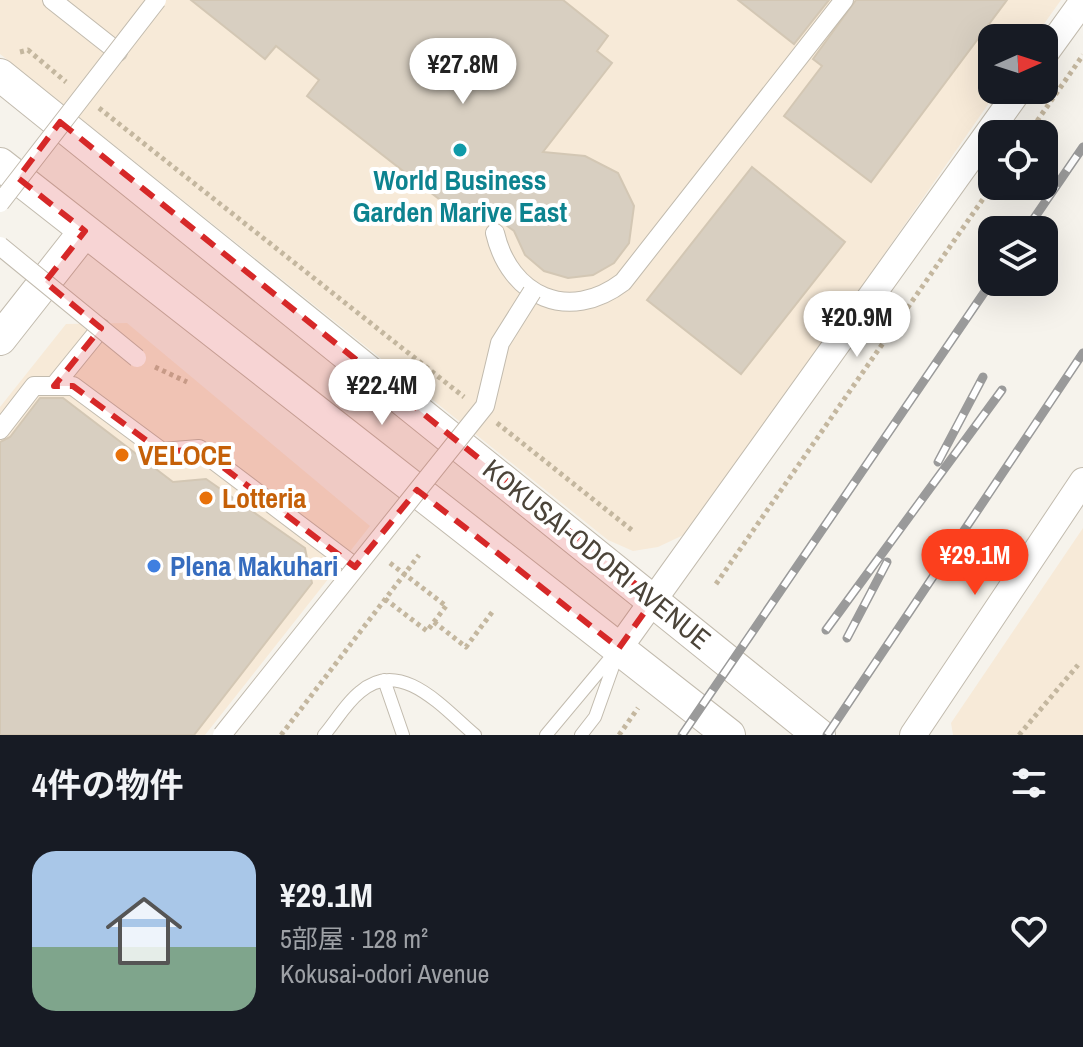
<!DOCTYPE html>
<html lang="ja">
<head>
<meta charset="utf-8">
<style>
  body { margin:0; font-family:"Archivo Narrow","Noto Sans JP",sans-serif; background:#242831; color:#f1f3f6; height:100vh; display:flex; flex-direction:column; font-size:30px; white-space:nowrap }
  * { box-sizing:border-box; margin:0 }
  p { font-size:26px; color:#9ea1a6 }
  .icon { flex:none; width:44px; height:44px; fill:none; stroke:currentColor; stroke-width:2; stroke-linecap:round; stroke-linejoin:round }
  .map { position:relative; height:735px; overflow:hidden }
  .panel { display:flex; flex-direction:column; background:#171b24; flex:1 }
  .panel>* { flex:none }
  .needle { width:52px; rotate:87deg }
  .controls { position:absolute; left:978px; top:24px; display:grid; gap:16px }
  .controls a { display:grid; place-items:center; width:80px; height:80px; border-radius:16px; background:#171b24; box-shadow:0 8px 32px #0002; font-size:40px }
  .price { position:absolute; translate:-50% -68px; padding:0 18px; border-radius:28px; background:#fff; color:#222; font-size:26px; line-height:52px; filter:drop-shadow(0 2px 4px #0008) }
  .price::after { content:''; position:absolute; left:50%; top:48px; width:24px; height:18px; margin-left:-12px; background:inherit; clip-path:polygon(0 0,100% 0,50% 100%) }
  .price.selected { background:#fc3f1d; color:#fff }
  ul { padding:0; list-style:none }
  li { display:flex; align-items:center; gap:24px; height:200px; padding:0 32px }
  li+li { border-top:2px solid #363941 }
  li span { display:grid; place-items:center; flex:none; width:224px; height:160px; border-radius:24px; color:#555 }
  li>.icon { margin-inline-start:auto }
  span .icon { width:96px; height:96px; fill:#fffc; stroke-width:1 }
  li b { font-size:34px }
  h2 { display:flex; justify-content:space-between; align-items:center; height:96px; padding:0 32px; font-size:34px }
  .map>svg:first-child { display:block }
</style>
</head>
<body>
<div class="map">
<svg width="1083" height="735" viewBox="0 0 1083 735">
  <rect width="100%" height="100%" fill="#f6f3ec"/>
  <!-- commercial -->
  <path fill="#f7ead8" d="M0,0H1061L1034,38H992V90H998L692,531L658,547L633,551L608,540L0,54Z
    M127,323L370,526L205,735H0V407L66,324Z
    M1083,528V735H953L951,723Z"/>
  <!-- building -->
  <path fill="#d8cfc1" stroke="#d3c7b4" stroke-width="2" d="M191,0H563L608,36L597,51L612,63L543,152L585,156L618,173L634,206L629,243L614,263L593,275L568,278L544,271L525,255L514,231L478,204L466,220L307,96L319,80L276,46L265,59Z
    M738,0H829L794,44Z
    M856,0H1007L871,182L784,116L822,66L813,59Z
    M752,167L845,242L741,374L647,300Z
    M40,398H63L173,482L206,479L305,548L312,583L194,735H0V442L10,437Z"/>
  <g fill="none" stroke-linecap="round" stroke-linejoin="round">
    <!-- service casing -->
    <g stroke="#c2bbae" stroke-width="14">
      <path id="service" d="M384,680L403,735
        M324,735C336,721 346,703 360,692C401,656 445,710 475,735
        M546,735L617,650
        M581,735L595,717L616,658"/>
    </g>
    <!-- pedestrian casing -->
    <g stroke="#c2bbae" stroke-width="20">
      <path id="pedestrian" d="M52,0L118,52
        M495,233C510,297 569,323 623,282L844,0
        M54,386L101,328
        M0,430L34,386H73L162,452L199,449L355,567"/>
    </g>
    <!-- minor casing -->
    <g stroke="#c2bbae" stroke-width="28">
      <path id="minor" d="M1044,55L1083,1
        M619,648L1019,90
        M913,735L1083,481"/>
    </g>
    <!-- tertiary casing -->
    <g stroke="#c2bbae" stroke-width="34">
      <path id="tertiary" d="M0,75L819,735
        M0,164L729,735
        M0,339L85,231"/>
    </g>
    <!-- path -->
    <path stroke="#c4b79f" stroke-width="5" stroke-dasharray="4 4" stroke-linecap="butt" d="M20,52L28,50L66,82
      M99,108L464,397
      M1028,134L1083,55
      M155,367L187,382
      M497,423L633,531
      M716,584L992,186
      M385,599L427,631L446,606
      M434,622L466,647L493,611
      M281,735L419,555
      M619,735L638,708
      M1019,735L1078,665"/>
    <!-- service -->
    <use href="#service" stroke="#fff" stroke-width="12"/>
    <!-- pedestrian -->
    <use href="#pedestrian" stroke="#fff" stroke-width="18"/>
    <!-- minor -->
    <use href="#minor" stroke="#fff" stroke-width="26"/>
    <!-- tertiary -->
    <use href="#tertiary" stroke="#fff" stroke-width="32"/>
    <!-- rail casing -->
    <g stroke="#9a9a9a" stroke-width="9">
      <path id="rail" d="M1026,230L1083,147
        M938,462L983,377
        M826,630L1002,390
        M847,638L887,562
        M682,735L992,281
        M827,735L1083,353"/>
    </g>
    <!-- rail -->
    <use href="#rail" stroke="#fff" stroke-width="6" stroke-dasharray="18" stroke-linecap="butt"/>
    <!-- pedestrian-bridge casing -->
    <g stroke="#c2bbae" stroke-width="20" stroke-linecap="butt">
      <path id="pedestrian-bridge" d="M0,203L157,0
        M0,246L137,358
        M222,735L485,406L500,343L532,292"/>
    </g>
    <!-- path-bridge -->
    <path stroke="#c4b79f" stroke-width="5" stroke-dasharray="4 4" stroke-linecap="butt" d="M390,563L446,606"/>
    <!-- pedestrian-bridge -->
    <use href="#pedestrian-bridge" stroke="#fff" stroke-width="18"/>
  </g>
  <!-- marked area -->
  <path fill="#d62828" fill-opacity="0.2" stroke="#d62828" stroke-width="6" stroke-dasharray="16 10" stroke-linejoin="round" d="M60,122L654,599L619,648L417,490L355,567L199,449L162,452L73,386H54L101,328L45,282L85,231L18,178Z"/>
  <!-- markers -->
  <circle fill="#0f9aa8" stroke="#fff" stroke-width="3" cx="460" cy="150" r="8"/>
  <g fill="#e8710a" stroke="#fff" stroke-width="3">
    <circle cx="122" cy="455" r="8"/>
    <circle cx="206" cy="498" r="8"/>
  </g>
  <circle fill="#3f7fe0" stroke="#fff" stroke-width="3" cx="154" cy="566" r="8"/>
  <g text-anchor="middle" dominant-baseline="central" stroke-width="8" stroke-linejoin="round" paint-order="stroke">
    <!-- culture labels -->
    <g font-size="28" font-weight="bold" fill="#0d838f" stroke="#fff">
      <text x="460" y="180">World Business<tspan x="460" dy="32">Garden Marive East</tspan></text>
    </g>
    <!-- food labels -->
    <g font-size="28" font-weight="bold" fill="#c56008" stroke="#fff" text-anchor="start">
      <text x="138" y="455">VELOCE</text>
      <text x="222" y="498">Lotteria</text>
    </g>
    <!-- street labels -->
    <g font-size="28" fill="#4b4439" stroke="#fff">
      <text transform="translate(597 554) rotate(39)">KOKUSAI-ODORI AVENUE</text>
    </g>
    <!-- shop labels -->
    <g font-size="28" font-weight="bold" fill="#366cbe" stroke="#fff" text-anchor="start">
      <text x="170" y="566">Plena Makuhari</text>
    </g>
  </g>
</svg>
<div class="controls">
<a><svg class="needle" viewBox="-14 -14 28 28"><path d="M0-13l5 13h-10z" fill="#e53935"/><path d="M0 13l5-13h-10z" fill="#9ea1a6"/></svg></a>
<a><svg class="icon" aria-label="locate" viewBox="0 0 24 24"><circle cx="12" cy="12" r="6"/><path d="M12 2v4M12 18v4M2 12h4M18 12h4"/></svg></a>
<a><svg class="icon" aria-label="layers" viewBox="0 0 24 24"><path d="M12 4l9 5-9 5-9-5zM3 14l9 5 9-5"/></svg></a>
</div>
<b class="price" style="left:463px;top:106px">¥27.8M</b>
<b class="price" style="left:857px;top:359px">¥20.9M</b>
<b class="price" style="left:382px;top:427px">¥22.4M</b>
<b class="price selected" style="left:975px;top:597px">¥29.1M</b>
</div>
<section class="panel">
<h2>4件の物件<svg class="icon" aria-label="filters" viewBox="0 0 24 24"><path d="M4 7h16M4 17h16"/><circle cx="9" cy="7" r="2"/><circle cx="15" cy="17" r="2"/></svg></h2>
<ul>
<li><span style="background:linear-gradient(#a9c7e8 60%,#7fa58c 0)"><svg class="icon" aria-label="home" viewBox="0 0 24 24"><path d="M3 11l9-7 9 7M6 9v11h12V9"/></svg></span><div><b>¥29.1M</b><p>5部屋 · 128 m²</p><p>Kokusai-odori Avenue</p></div><svg class="icon" aria-label="heart" viewBox="0 0 24 24"><path d="M12 20l-8-8c-3-5 5-10 8-4 3-6 11-1 8 4z"/></svg></li>
</ul>
</section>
</body>
</html>
